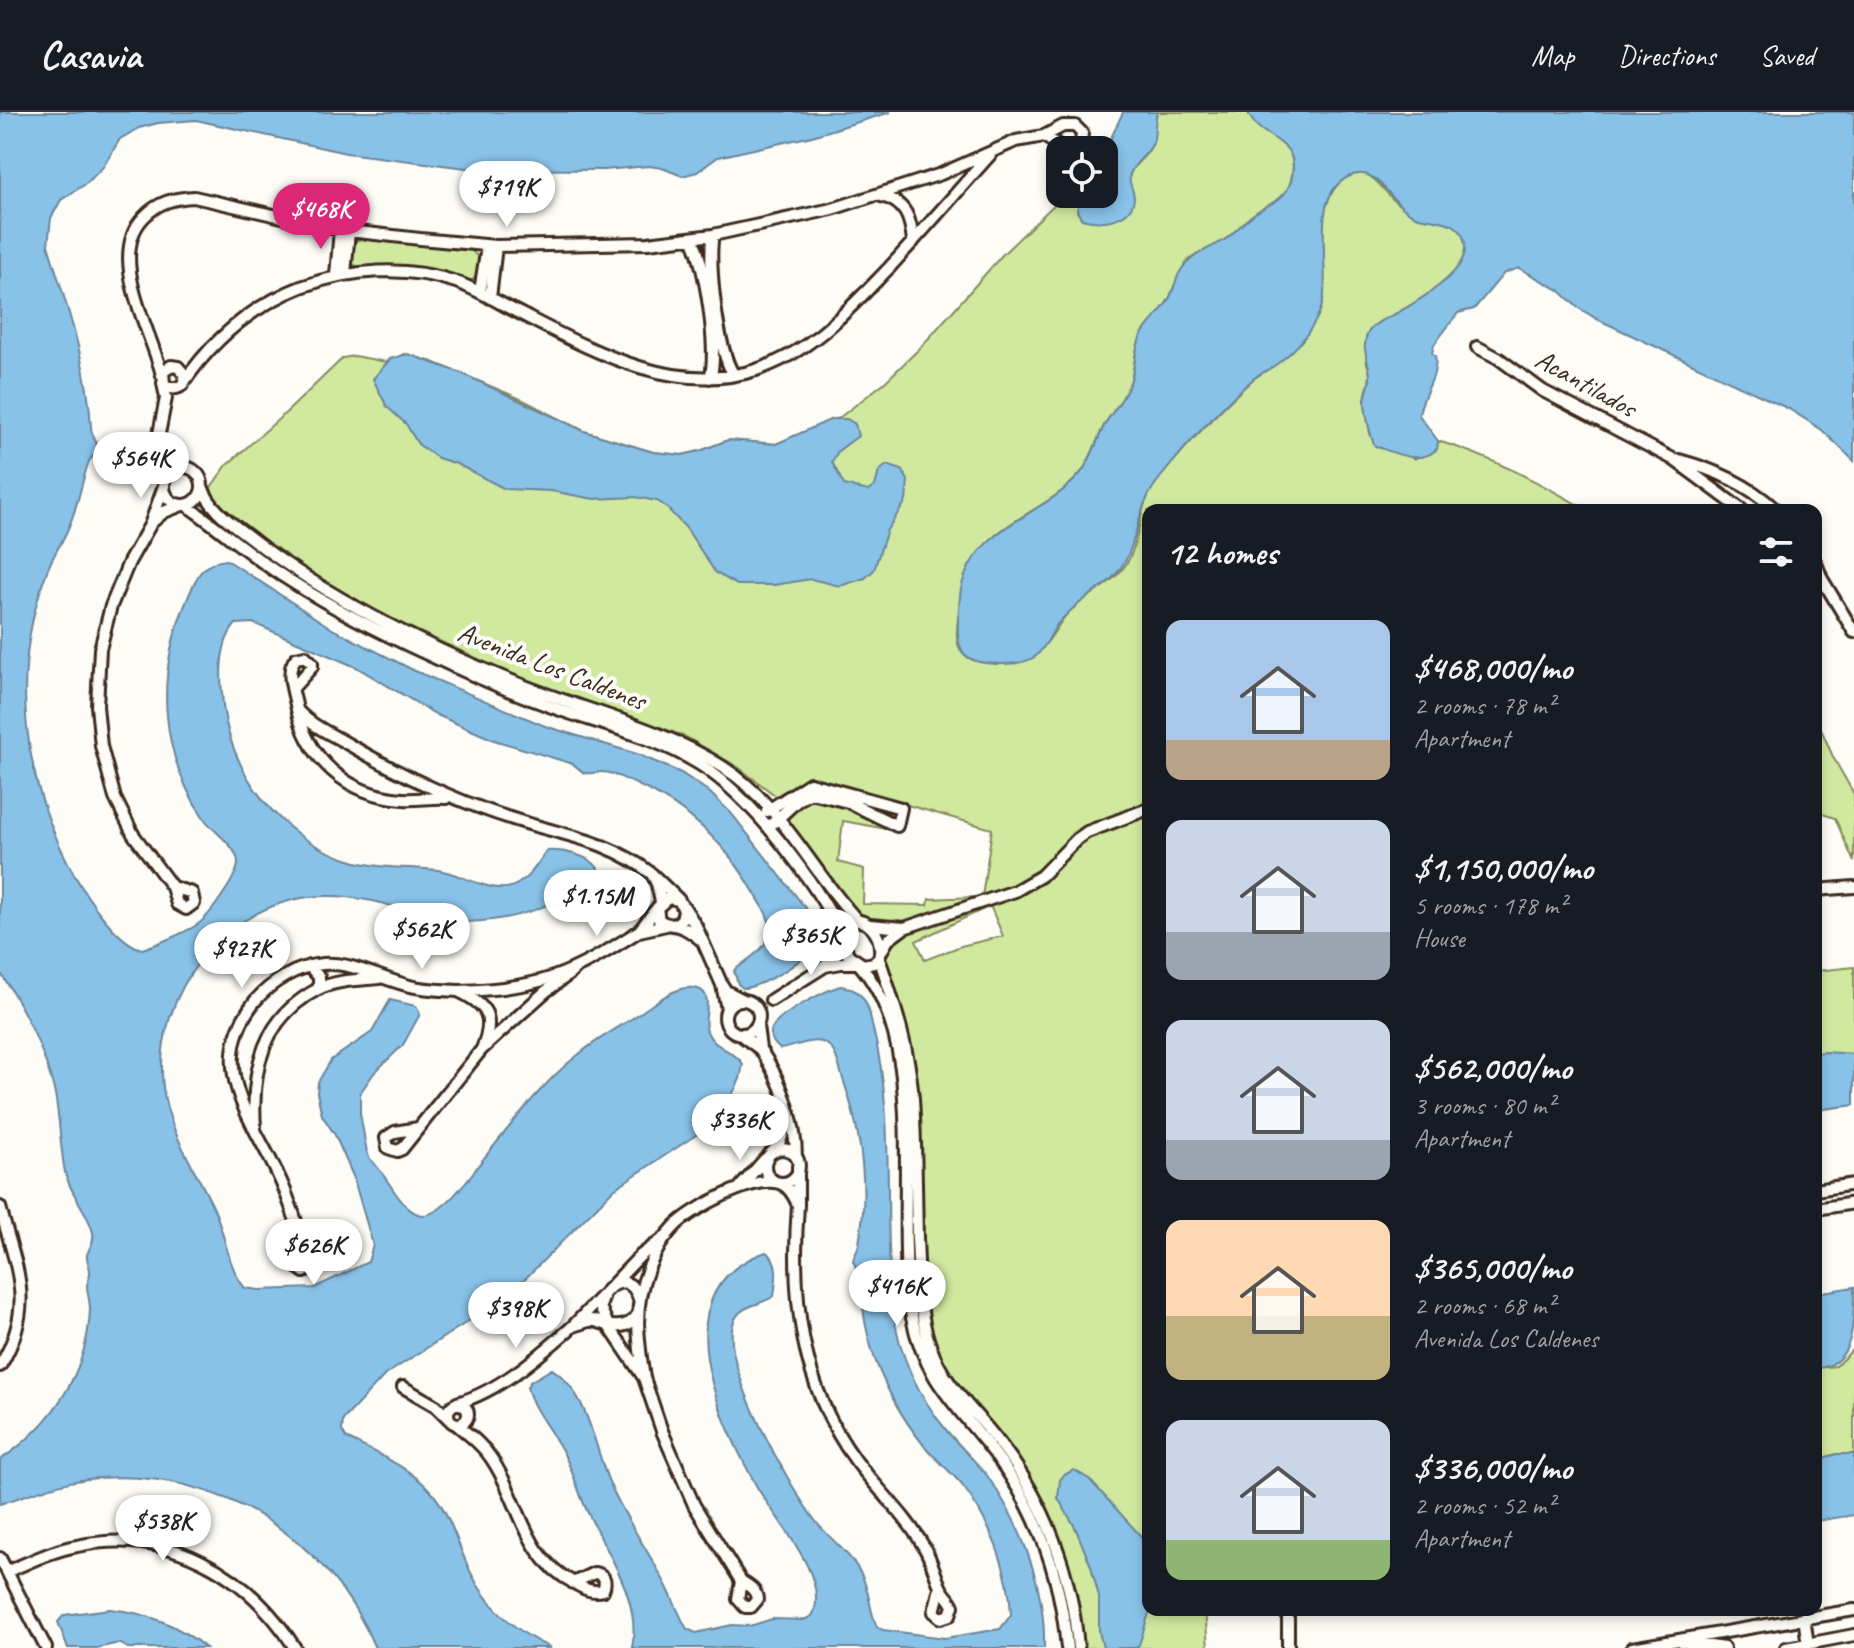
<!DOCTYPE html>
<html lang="en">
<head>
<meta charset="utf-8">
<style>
  body { margin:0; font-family:Caveat,sans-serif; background:#242831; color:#f1f3f6; height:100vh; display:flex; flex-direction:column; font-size:30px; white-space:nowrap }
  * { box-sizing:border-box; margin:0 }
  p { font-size:26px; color:#9ea1a6 }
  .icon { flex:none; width:44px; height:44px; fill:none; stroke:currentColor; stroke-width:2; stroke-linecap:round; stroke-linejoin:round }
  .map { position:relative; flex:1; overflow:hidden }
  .side { position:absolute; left:1142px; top:392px; width:680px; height:1112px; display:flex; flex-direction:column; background:#171b24; border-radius:16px; box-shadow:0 4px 12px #0003 }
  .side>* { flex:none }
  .tools { position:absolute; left:1046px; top:24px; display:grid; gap:16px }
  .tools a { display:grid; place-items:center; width:72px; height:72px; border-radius:16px; background:#171b24; box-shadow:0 4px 12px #0003; font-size:40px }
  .price { position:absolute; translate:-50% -68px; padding:0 18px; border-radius:28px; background:#fff; color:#222; font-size:26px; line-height:52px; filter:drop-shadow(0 2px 4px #0008) }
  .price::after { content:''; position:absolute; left:50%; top:48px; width:24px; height:18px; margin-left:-12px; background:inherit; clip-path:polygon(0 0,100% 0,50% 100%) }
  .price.active { background:#db2777; color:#fff }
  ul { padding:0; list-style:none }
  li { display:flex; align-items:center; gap:24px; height:200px; padding:0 24px }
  li span { display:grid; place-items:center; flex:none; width:224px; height:160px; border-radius:16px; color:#555 }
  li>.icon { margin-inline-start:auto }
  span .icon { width:96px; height:96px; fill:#fffc; stroke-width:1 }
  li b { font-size:34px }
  h2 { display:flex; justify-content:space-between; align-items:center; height:96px; padding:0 24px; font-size:34px }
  header { display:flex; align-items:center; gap:48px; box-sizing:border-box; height:112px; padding:0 40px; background:#171b24; border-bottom:2px solid #363941 }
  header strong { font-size:38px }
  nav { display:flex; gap:44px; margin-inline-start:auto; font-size:28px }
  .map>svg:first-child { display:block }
</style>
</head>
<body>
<header>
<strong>Casavia</strong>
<nav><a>Map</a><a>Directions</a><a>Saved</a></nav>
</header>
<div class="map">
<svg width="1854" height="1536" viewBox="0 0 1854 1536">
  <rect width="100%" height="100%" fill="#fdfcf7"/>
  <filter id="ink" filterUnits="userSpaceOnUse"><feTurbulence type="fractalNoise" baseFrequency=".0125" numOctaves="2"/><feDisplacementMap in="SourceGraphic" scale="16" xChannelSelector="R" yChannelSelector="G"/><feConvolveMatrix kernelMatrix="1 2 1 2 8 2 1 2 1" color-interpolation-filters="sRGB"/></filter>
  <g filter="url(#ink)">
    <!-- green -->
    <path fill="#d0e99f" stroke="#868a5e" stroke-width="2" d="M1157,0H1248C1259,30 1302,22 1291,68C1286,89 1269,91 1254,102C1242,111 1233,123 1220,131C1210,136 1198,140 1189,148C1177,160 1176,173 1169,187C1161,202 1146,213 1139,230C1133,243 1135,259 1129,273C1124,286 1114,298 1106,310C1097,325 1093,343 1083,358C1053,399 993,406 971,455C965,469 960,481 959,497C958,508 955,522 958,532C966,563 1028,550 1043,535C1054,524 1059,509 1070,499C1089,481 1116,472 1129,447C1143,419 1136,394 1160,365C1188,332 1219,298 1251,269C1258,263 1266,259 1273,254C1290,243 1304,227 1315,209C1338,170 1307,106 1338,72C1369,39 1384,86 1401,94C1422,106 1461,100 1465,132C1468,161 1422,186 1401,199C1392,204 1385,205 1380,214C1376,222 1367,237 1366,246C1366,252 1370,257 1370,263C1370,272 1365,280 1365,289C1365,301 1370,312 1370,324L1414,347L1437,337L1438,329C1491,345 1539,370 1587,398H1148V1498H1205L1208,1536H1082C1073,1464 1056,1397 1012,1338C983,1300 947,1271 933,1224C924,1196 924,1168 923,1140C922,1089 923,1038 918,987C914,940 901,897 886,852C885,843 888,835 894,828C906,815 963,801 983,794L984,797L916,829L925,848L961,834L1003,824L986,784L982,785L992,717L812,666L806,667L776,684L738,655L684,624L520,566L374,499L284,444L223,396L212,383L211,375L227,353L290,297L343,246L355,244L386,250L404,242L433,250L521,287L584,319L653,340L682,343L700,339L728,328L776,332L839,306L885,270L921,235L1003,142L1065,82H1081L1077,99L1082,107C1102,111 1121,111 1132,91L1129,65L1132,57L1149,39Z
      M362,126L471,138L480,147L479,164L468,170L359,156L349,149L351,132Z
      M1816,605L1833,645L1854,682V750L1835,706L1816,700Z
      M809,685L845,694L892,718L843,709L838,750L864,757L863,792L928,793L929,787L977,785C945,798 898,824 863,805C849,797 840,781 830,768C815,748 800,728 788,706V702Z
      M1854,855V942L1816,941V859Z
      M1854,1236V1342H1837L1816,1348V1256L1836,1254Z"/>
    <!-- water -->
    <path fill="#89c2e8" stroke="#6a8597" stroke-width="2" d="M0,0H891L812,24L718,45L697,60L682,64L662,56L649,54L604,58L474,57L346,41L196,8L158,11L139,16L120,27L103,55L87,71L61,88L51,106L48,133C66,193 88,252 91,315C91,323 98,330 97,337C96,343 90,345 88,352C80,375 77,399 66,421C60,434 52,445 47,459C9,561 22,668 74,762C86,784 117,831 142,837C153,834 189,819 198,812C209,805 237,765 238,752C239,736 215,721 206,709C160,645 155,565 185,493C195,470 198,450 227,448L334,518L415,559L545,614L637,642L681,661L708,679L731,701L814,807C816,813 819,819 818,826C814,845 761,876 743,876L738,872L734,859C745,848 769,837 770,819C771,807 762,794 757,785C729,735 688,695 636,672C626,668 613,660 602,660C596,660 590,662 584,661L573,652L494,628L437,603L356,555L253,511L236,512C220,529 220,560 222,582C226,657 280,729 353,749C381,757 409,755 438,758C462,761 497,787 519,771C532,763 538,750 547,739C562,738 589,743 598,756C594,768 581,773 571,780C539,801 503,809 465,810C450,811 436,806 422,811C417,808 413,804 407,801C390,790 346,783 324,784C228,786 152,880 163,975C168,1020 196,1057 214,1097C225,1121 228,1157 245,1176L259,1178L314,1176L368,1150L373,1133L353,1064L335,1023L322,1003L317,981L318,970L331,948L372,920L390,888L416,894L420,902L403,933L374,961L360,981V1001L367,1041L370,1047C386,1060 402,1103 423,1103C444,1103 472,1062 484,1046C513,1011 541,972 578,943C598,926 622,914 643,899C658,889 679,871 698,877C714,882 703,905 706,916C712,938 733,936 743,952L740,967L733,981L702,1019L614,1077L509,1183L385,1263L343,1308L342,1319L346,1326C376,1341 412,1356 434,1383C452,1406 458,1435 471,1461C488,1495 517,1521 551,1536H375C330,1426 218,1357 99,1366C63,1368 34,1381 0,1392V1348C51,1314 88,1261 90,1197C90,1189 87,1181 87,1173C88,1169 90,1165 90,1161C91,1155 86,1149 87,1143C89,1135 95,1131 93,1121C89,1100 70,1083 65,1060C60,1035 60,1008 55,982C45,939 24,897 0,860Z
      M1123,0H1157C1154,10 1156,21 1153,31C1148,43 1135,49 1130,62C1127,71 1134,76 1134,86C1132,110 1098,112 1082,107L1077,99L1081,82H1104V41Z
      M1248,0H1854V349L1822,318L1789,297L1597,207L1577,195L1559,178L1519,156L1504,161L1474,197L1458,201L1434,233L1432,241L1435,244C1439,265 1421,283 1419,303L1438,329L1437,337C1419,354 1396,341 1375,334C1370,324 1366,303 1365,291C1365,282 1370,274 1370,265C1370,250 1360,236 1368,221C1374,210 1386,207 1397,201C1417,190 1466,161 1465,136C1465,107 1439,110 1419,105C1390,98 1381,49 1348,65C1305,86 1335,164 1320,199C1311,221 1293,241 1274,254C1267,259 1258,262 1252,268C1219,297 1187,332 1160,366C1126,407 1147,446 1096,479C1081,489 1067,500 1056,514C1050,524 1045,536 1036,544C1027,551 1013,552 1002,552C971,552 956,546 958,513C959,501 959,489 961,477C975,413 1043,405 1080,362C1092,348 1096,330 1104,314C1113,298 1126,285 1131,268C1136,253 1134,238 1141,224C1148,211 1160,202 1168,189C1176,175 1175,161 1188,150C1199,139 1214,135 1226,127C1238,118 1247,105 1260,98C1274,90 1286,86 1291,69C1303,23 1259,31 1248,0Z
      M408,242L461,261L584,319L653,340L682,343L700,339L728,328L776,332L832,307H847L855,312L858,324L838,339L832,350L844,373L868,379L875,374L879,359L887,353L902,358L908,368L906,389L887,418L874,458L865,466L840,474L811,467L774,473H737L715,460L686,416L665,394L657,389L635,385L594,387L551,379L505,377L457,352L438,346L418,332L406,312L387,295L373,267L390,247Z
      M841,874C849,876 857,878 862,885C869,893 870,904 872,913C897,1006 882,1104 893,1198C899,1243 919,1285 947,1319C960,1335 976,1349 988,1365C1022,1413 1046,1477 1044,1536H632C642,1483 603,1437 584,1392C577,1375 572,1357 563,1340C552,1319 533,1299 527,1275L530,1270L552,1257C588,1280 594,1334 609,1370C625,1407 648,1438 666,1473C673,1487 679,1503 687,1517L696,1521L732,1513L750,1514L772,1507L804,1508L812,1504C832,1468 774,1405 757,1375C718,1305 659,1177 766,1140C780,1147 776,1170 774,1184C762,1193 741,1192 734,1209C718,1250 791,1378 817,1411C831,1428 851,1442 861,1462C870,1479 869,1498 877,1515L883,1518L945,1526L1000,1517L1011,1503C1010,1458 989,1408 962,1373C952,1361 939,1350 928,1338C909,1316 892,1288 880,1260C874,1246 869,1229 866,1214C861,1192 863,1168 853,1149C854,1143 858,1138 859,1132C869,1077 861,1019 843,967C839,956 837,940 828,933C816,923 793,936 780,937C775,933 770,928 771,920C772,905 827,877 841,874Z
      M1825,940L1854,942V993L1816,998V941Z
      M1854,1175C1854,1212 1854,1255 1816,1256V1181Z
      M1837,1342H1854V1403L1816,1409V1348Z
      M1074,1358L1089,1367L1148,1432L1150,1498L1139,1533L1135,1536H1103L1099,1519V1485L1091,1454L1075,1415L1058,1386L1060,1368L1064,1363Z
      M110,1497C147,1501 177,1512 206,1536H128L119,1531L97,1536H68L58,1510L64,1503Z"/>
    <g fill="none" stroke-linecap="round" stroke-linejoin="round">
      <!-- minor casing -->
      <g stroke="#3b2a1e" stroke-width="16">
        <path id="minor" d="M1044,24L1065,38
          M881,84C906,90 911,107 913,130
          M713,123C707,150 718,241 734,263
          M692,126C705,150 719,242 710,266
          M345,162L349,119
          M336,163L340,118
          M480,180L487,134
          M490,186L496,134
          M1477,235L1498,246L1543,279L1673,347L1742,398
          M162,263C151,218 106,144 144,105C158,90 174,86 194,85L340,118L420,127L496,134L648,131L713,123L832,97L941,62L1016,29L1044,24L1063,14H1075L1082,21L1081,32L1074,38
          M184,270L185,263L178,255L171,254L163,260L164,272C170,277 176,278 182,273C212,228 250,195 301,175C350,157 406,153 456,170C479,178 499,191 521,202C593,239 674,284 756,258C812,240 849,197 889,156C923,119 956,81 990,43
          M163,271L166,286L159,322L165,369
          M1679,348C1715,358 1748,372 1776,398
          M164 374a19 19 0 1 1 38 0a19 19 0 1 1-38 0Z
          M164,374L150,413L129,450L111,494L100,537L97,594L101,634L115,686L133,722L172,775L177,792L186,797L194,791L192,781L172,775
          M202,374C210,399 236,414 256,430C335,490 429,536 522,573C589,600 661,615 723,655C781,692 812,760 858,809
          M186,393C221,417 253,446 289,468C334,497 381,521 429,543C473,564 517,583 563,599C610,615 657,626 699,652C752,685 814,768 842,823
          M151,411L164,400L182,393
          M1816,451L1822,467L1854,520
          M293,576L312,555V551L305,544L296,546C285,559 293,577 296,593C307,647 346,683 403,687C417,688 432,685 446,686
          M297,598C310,613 331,622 348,632C401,663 457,690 516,708C565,724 609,728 652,762
          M767,699L810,671L901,696L897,714L848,690L811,681L798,688L773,711
          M1816,778L1854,775
          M661,790L657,772L652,762L678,787
          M684,795L696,814L722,873
          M657,796L639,819L666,813
          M675,813L682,807L684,798L679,788L668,786L657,796L659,808C666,813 670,812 678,814C687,816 695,823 701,828
          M870,813L904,816L888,828L881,840
          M904,816L1015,779L1041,764L1077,727L1087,720L1148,697
          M842,830L838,840L825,854L841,851H858C933,933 892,1102 912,1206C926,1273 963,1298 1000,1349C1040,1404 1061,1469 1067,1536
          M879,846L874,851L863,853L848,843L842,823C853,791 887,819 879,846C895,893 909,937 913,987C916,1034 916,1081 917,1127C919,1164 918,1201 931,1236C944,1273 974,1298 998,1329C1045,1388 1072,1461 1078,1536
          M309,854L319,865V877
          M572,860L545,880L482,937C495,905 488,893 458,879C541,877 571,863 639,819
          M725 905a17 17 0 1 1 34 0a17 17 0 1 1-34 0Z
          M771,888L825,854
          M727,897L722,873L726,879L743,888
          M741,923L760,937L757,914
          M760,937C781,968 796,1008 796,1045
          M255,1015C251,957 263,906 318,877C336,868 359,868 379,866
          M418,1016L395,1020L386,1026L388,1036L397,1039L402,1037L482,937
          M765 1054a17 17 0 1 1 34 0a17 17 0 1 1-34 0Z
          M773,1039L781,1027L788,1003
          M741,1074L765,1047
          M1816,1078L1854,1072
          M798,1093C791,1184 800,1273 856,1349C878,1378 906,1403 924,1435C932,1448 934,1461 940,1474C943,1482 950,1486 953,1494L950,1503L941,1506L934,1500L940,1476
          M0,1095C16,1156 37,1193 0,1254
          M1816,1097L1854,1091
          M667,1124L640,1144L573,1214L592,1208L608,1213L644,1266C638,1229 633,1193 648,1157C654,1143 663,1126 674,1115C691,1097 754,1063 779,1071C789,1074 794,1084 798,1093V1054
          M301,1132L310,1139L316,1149L314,1155L304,1160L297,1155C296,1146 301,1139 301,1131C300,1117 292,1098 287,1084C263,1017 199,961 255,889C271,870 297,854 323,852C354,850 380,867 410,874C426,878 442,878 458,879
          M614,1173C627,1166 635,1175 639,1187
          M603,1186L600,1195L608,1213C620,1216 631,1214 638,1202
          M644,1266L662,1319L694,1393L741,1469C749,1474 757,1478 757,1488L751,1495H745L738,1487L741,1469
          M403,1275L436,1294L449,1307
          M457,1291C500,1279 540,1243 573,1214
          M448 1302a10 10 0 1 1 20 0a10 10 0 1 1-20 0Z
          M456,1312C468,1322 482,1332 491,1346C522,1391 522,1444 574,1471C584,1477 592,1481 603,1478C607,1468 604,1462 594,1461L573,1471
          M0,1446L46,1536
          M8,1459C30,1450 53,1438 77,1434C167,1415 247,1460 295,1536
          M1288,1498V1536
          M1804,1505L1808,1533
          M1682,1530L1724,1536
          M1632,1536L1854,1498
          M1786,1536L1854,1523"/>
      </g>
      <!-- minor -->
      <use href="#minor" stroke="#fdfcf7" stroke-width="10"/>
    </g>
  </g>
  <g text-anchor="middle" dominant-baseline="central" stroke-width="8" stroke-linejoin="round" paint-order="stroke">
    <!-- street labels -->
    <g font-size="28" fill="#3b2a1e" stroke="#fdfcf7">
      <text transform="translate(1586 271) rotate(29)">Acantilados</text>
      <text transform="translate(552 554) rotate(21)">Avenida Los Caldenes</text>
    </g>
  </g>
</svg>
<div class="tools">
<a><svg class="icon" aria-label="locate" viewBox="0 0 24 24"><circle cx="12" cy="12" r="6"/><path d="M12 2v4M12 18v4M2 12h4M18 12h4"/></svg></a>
</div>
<b class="price" style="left:507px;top:117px">$719K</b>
<b class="price active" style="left:321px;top:139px">$468K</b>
<b class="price" style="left:141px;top:388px">$564K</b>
<b class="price" style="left:597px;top:826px">$1.15M</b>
<b class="price" style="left:422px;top:859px">$562K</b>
<b class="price" style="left:811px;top:865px">$365K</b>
<b class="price" style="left:242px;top:878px">$927K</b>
<b class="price" style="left:740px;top:1050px">$336K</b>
<b class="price" style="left:314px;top:1175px">$626K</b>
<b class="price" style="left:897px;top:1216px">$416K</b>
<b class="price" style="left:516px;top:1238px">$398K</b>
<b class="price" style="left:163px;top:1451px">$538K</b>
<section class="side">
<h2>12 homes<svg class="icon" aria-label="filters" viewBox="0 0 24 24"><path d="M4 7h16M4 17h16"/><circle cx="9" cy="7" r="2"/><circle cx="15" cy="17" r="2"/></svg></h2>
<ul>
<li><span style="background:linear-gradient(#a9c7e8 75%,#b9a48a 0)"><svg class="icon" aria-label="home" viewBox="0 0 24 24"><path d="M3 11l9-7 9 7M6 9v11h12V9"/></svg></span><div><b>$468,000/mo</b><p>2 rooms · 78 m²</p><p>Apartment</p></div></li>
<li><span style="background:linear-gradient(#c9d6e8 70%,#9aa5b1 0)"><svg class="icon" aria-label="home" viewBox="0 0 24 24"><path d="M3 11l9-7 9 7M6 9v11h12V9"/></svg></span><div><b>$1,150,000/mo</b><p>5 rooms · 178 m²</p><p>House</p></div></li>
<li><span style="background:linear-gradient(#c9d6e8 75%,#9aa5b1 0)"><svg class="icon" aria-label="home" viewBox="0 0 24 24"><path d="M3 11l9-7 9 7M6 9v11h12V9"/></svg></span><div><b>$562,000/mo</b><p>3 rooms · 80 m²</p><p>Apartment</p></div></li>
<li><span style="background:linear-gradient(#ffd9b3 60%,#c2b280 0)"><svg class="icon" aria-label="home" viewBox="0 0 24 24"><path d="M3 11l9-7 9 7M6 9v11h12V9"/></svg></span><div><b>$365,000/mo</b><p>2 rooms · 68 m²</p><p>Avenida Los Caldenes</p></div></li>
<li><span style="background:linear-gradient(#c9d6e8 75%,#8fb573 0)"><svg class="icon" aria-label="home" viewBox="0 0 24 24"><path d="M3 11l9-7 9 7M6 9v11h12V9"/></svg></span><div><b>$336,000/mo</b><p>2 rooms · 52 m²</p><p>Apartment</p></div></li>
</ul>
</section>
</div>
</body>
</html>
